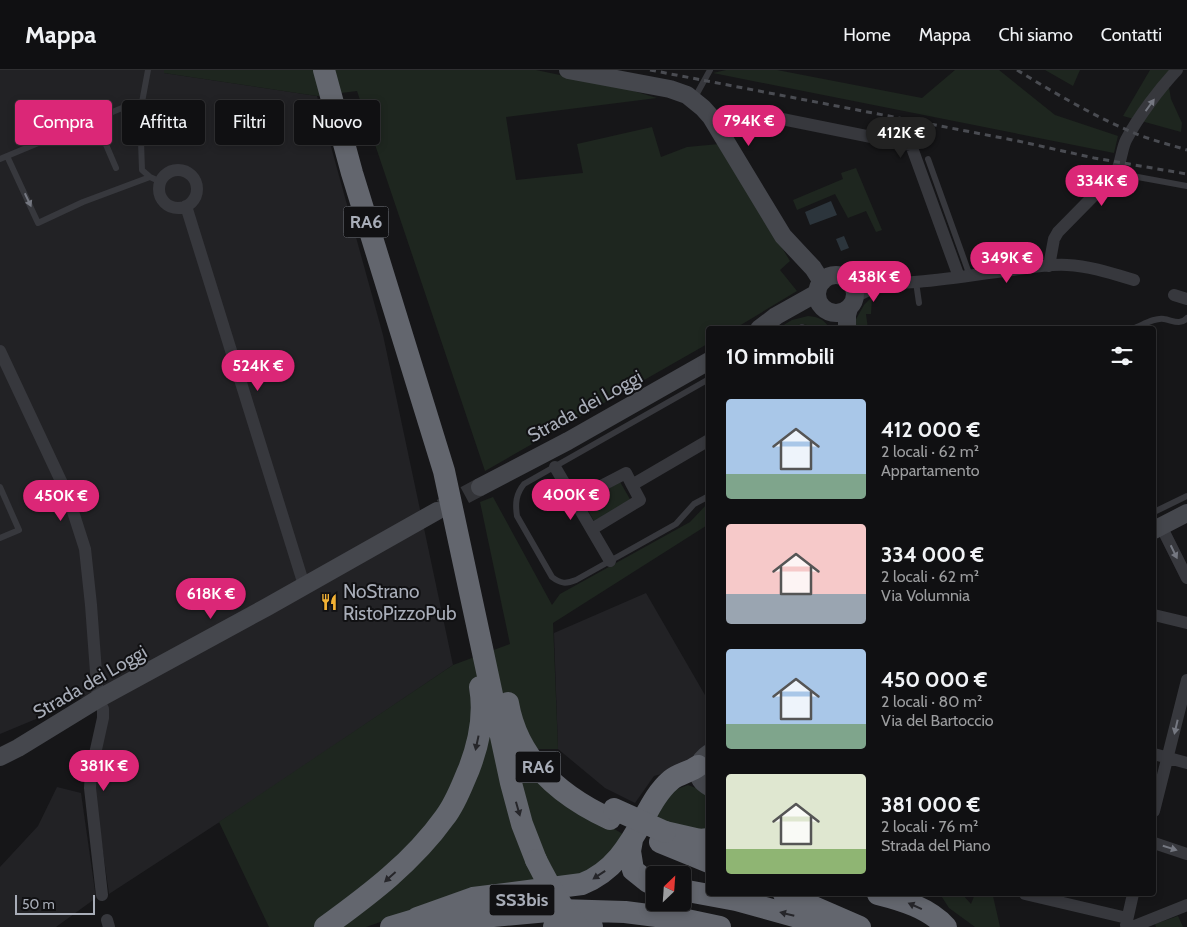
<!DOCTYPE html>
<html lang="it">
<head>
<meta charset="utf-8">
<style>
  body { margin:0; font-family:Cabin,sans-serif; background:#1e1e20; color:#f1f3f6; height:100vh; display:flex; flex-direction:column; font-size:19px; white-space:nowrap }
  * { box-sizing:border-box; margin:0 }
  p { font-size:16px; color:#9c9d9f }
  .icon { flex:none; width:28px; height:28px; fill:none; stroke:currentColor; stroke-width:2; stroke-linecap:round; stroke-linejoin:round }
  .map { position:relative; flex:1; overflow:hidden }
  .panel { position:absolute; left:706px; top:256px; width:450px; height:570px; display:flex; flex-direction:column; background:#101012; border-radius:5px; box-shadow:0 2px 8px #0003,0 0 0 1px #303032 }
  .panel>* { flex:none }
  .top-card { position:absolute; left:15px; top:30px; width:475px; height:45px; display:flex; gap:10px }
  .needle { width:32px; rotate:25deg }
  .controls { position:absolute; left:646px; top:796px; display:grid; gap:10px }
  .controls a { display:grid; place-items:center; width:45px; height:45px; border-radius:5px; background:#101012; box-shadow:0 2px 8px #0003,0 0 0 1px #303032; font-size:25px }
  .scale { position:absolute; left:15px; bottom:12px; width:80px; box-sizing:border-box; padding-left:5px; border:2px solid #a8adb8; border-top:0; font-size:14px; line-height:18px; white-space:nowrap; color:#a8adb8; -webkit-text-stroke:4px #111113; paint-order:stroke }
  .price { position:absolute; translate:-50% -42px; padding:0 11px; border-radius:18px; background:#db2777; color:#fff; font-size:16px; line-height:32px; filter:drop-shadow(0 1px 2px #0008) }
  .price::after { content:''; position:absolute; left:50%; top:30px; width:15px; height:11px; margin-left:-8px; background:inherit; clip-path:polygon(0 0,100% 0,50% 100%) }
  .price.active { background:#222; color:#fff }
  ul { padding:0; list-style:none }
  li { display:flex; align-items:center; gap:15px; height:125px; padding:0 20px }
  li span { display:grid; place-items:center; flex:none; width:140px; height:100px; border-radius:5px; color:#555 }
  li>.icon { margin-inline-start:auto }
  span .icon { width:60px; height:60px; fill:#fffc; stroke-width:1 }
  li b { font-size:21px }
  h2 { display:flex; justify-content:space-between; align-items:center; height:60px; padding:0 20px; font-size:21px }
  .pill { padding:0 18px; border-radius:5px; background:#101012; box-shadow:0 2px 8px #0003,0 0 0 1px #303032; font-size:18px; line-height:45px }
  .pill.active { background:#db2777; color:#fff }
  header { display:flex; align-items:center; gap:30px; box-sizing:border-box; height:70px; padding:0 25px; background:#101012; border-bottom:1px solid #303032 }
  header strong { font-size:24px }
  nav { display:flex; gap:28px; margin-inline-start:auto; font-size:18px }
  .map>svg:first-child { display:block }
</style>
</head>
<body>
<header>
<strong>Mappa</strong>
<nav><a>Home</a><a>Mappa</a><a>Chi siamo</a><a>Contatti</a></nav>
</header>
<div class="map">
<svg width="1187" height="857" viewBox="0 0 1187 857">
  <rect width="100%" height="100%" fill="#161618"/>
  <!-- built -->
  <path fill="#222225" d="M0,0H164V3L317,26L383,265L453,595L258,727L109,824L94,718L105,631L77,627L36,649L0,664Z
    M646,523L709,632V675L688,697L654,706L635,733L605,718L558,679L554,563Z
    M57,717L81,723L96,828L56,857H0V797L38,756Z"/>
  <!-- green -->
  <path fill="#1e261f" d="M164,0H536L627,19L657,28L506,47L516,110L583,103L577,74L652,57L661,87L687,77L719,74L790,191L780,200L797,221L734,259H709V273L485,401L357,21L317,26L164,3Z
    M726,0H777L922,28L955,0H999L1055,45L1118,66L1114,83L713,3Z
    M1045,0H1080L1073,16Z
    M1150,0H1172L1167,6L1171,29L1182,53L1181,62L1123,46Z
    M856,98L882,160L876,162L866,141L848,148L835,124L797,140L793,130L843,109L841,103Z
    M872,227L871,244H866L868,259H856L855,251L864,235Z
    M808,246C819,247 824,249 830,259H814C804,249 790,259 777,259L792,250Z
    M619,410L631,431L594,451L582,430Z
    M493,427L552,535L560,524L690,452L709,432V454L553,553L558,679H520L551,721L626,766L588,807L470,821L366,857H269L219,752L453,595L510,574L480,432Z
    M688,715L709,723V765L664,754L654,742L672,721Z
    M940,824H962L971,834L975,824H989L993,826L1000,857H975L949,838Z
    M1178,846L1183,857H1156L1155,854Z"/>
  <!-- water -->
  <path fill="#2c353c" d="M831,131L837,145L810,155L805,142Z
    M844,166L849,178L841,181L836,169Z"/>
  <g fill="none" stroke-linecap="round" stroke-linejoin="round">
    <!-- secondary-tunnel -->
    <path stroke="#333438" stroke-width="18" stroke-dasharray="18 9" stroke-linecap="butt" d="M441,438L480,417"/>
    <!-- lane -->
    <path stroke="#37383d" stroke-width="6" d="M148,0L140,43L142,100L150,107L161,112
      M694,29L710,0
      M95,49L116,98
      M7,86L38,153L83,132L150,107
      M0,89L122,38L140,43
      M928,89L970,206
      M1116,103L1187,116
      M916,212L919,233
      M798,259L802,257L806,259
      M1132,259C1141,256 1155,247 1164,249C1172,250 1180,256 1187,248
      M709,309L524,414C516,424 515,433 517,446L552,507C561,514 566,514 576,510L676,454L694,434L709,426
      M0,417L19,460L0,468
      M1154,442L1187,426"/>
    <!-- street -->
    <path stroke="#37383d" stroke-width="12" d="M777,48L911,75L959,207
      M159 119a19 19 0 1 1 38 0a19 19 0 1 1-38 0Z
      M186,136L304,515
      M1049,196L1054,169L1058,162L1116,103C1121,92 1122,78 1126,70C1138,47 1160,18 1177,0
      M849,210C903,219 959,206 1013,200C1031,197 1049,194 1067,195C1090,196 1111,203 1134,210
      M1174,225L1187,229
      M855,227L879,215
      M0,281L68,426L85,479L91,535L98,629L103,639V648L91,702L90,718L102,825
      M555,397L610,491
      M574,430L626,403L632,415L709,370
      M1161,456L1187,508
      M592,459L640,430L632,415
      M1154,545L1187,553
      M1154,684L1187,693
      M1154,741L1187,610
      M1154,773L1187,784
      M1025,824L1127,848
      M107,850L109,857
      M1126,855L1133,824
      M1132,857L1187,835"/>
    <!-- secondary -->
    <path stroke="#45474d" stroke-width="18" d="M568,0L670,19L687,25L703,38L711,47L783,166L813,198L822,212
      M817 224a19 19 0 1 1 38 0a19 19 0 1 1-38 0Z
      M759,259L776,246L817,223
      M847,259V245L849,238
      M480,417L568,371L709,291
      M1154,460L1187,443
      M709,683C695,692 694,709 709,717
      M0,687L18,678L98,629L267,537L437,441"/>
    <!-- highway -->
    <path stroke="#63666e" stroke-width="22" d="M324,0L352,103L444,401L511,713L522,754L536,790
      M508,633C518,691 560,726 610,749
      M665,762L700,770L709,769
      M632,770L630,781L633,800L648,812L655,815
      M660,772L709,792
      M682,820L736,830L834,857
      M784,824L860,857
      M878,824C902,830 929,838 946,857
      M417,848L473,828L582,814C613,802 629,776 644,748C651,735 659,720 671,710C678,704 690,702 698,696
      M325,857C369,825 413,792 445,747C456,733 462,715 469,699C479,673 485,645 480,617
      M391,857L431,845
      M441,857L493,846L559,840L625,842L687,850L720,857
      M554,857H592"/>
    <!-- rail -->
    <path stroke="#4a4c52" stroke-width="3" stroke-dasharray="6 5" stroke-linecap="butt" d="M650,0L1018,71L1094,88L1187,104
      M1017,0C1056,24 1097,48 1139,65C1155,71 1171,75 1187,80"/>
    <!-- highway-bridge -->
    <path stroke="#63666e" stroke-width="22" d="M614,739L665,762
      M536,790C548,814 560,836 578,857"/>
  </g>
  <!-- one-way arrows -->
  <defs><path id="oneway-solid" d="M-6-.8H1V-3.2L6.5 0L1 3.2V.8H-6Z" transform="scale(1.25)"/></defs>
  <g fill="#757881">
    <use href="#oneway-solid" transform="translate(1150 35) rotate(-54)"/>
    <use href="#oneway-solid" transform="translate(28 130) rotate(65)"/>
    <use href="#oneway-solid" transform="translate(1174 482) rotate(64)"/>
    <use href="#oneway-solid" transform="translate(1176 657) rotate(103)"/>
    <use href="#oneway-solid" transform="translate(1170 778) rotate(17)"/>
  </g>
  <g fill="#26262a">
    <use href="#oneway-solid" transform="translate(477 673) rotate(102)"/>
    <use href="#oneway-solid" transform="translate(518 739) rotate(74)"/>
    <use href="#oneway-solid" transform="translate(599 805) rotate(146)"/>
    <use href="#oneway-solid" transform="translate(390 807) rotate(138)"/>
    <use href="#oneway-solid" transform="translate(915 836) rotate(-156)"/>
    <use href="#oneway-solid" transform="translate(787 844) rotate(-166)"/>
  </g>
  <!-- icons -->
  <defs>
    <g id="restaurant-bare" transform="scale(1.35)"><path d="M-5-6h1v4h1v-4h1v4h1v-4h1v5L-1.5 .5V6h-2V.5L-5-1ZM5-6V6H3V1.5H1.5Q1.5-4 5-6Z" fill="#f2b134" stroke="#111113" stroke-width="2.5" paint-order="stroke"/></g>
  </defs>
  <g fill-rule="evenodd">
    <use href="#restaurant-bare" x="329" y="532"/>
  </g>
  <g text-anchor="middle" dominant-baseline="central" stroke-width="4" stroke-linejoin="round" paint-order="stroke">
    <!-- shield labels -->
    <g fill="#111113" stroke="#7b7e86" stroke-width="1">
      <rect x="343.5" y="136.5" width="45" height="31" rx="4"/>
      <rect x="515.5" y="681.5" width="45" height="31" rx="4"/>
      <rect x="489.5" y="814.5" width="65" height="31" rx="4"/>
    </g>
    <g font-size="18" font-weight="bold" fill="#a8adb8">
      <text x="366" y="152">RA6</text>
      <text x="538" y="697">RA6</text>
      <text x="522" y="830">SS3bis</text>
    </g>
    <!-- street labels -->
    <g font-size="19" fill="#a8adb8" stroke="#111113">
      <text transform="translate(585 336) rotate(-29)">Strada dei Loggi</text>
      <text transform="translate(90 612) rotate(-30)">Strada dei Loggi</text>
    </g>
    <!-- poi labels -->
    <g font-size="19" fill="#a8adb8" stroke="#111113" text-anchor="start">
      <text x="343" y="521">NoStrano<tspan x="343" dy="22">RistoPizzoPub</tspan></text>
    </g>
  </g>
</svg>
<div class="controls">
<a><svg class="needle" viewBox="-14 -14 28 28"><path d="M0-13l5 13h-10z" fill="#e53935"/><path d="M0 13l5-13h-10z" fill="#9c9d9f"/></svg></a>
</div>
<div class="scale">50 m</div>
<b class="price" style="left:749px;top:77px">794K €</b>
<b class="price active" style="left:901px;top:89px">412K €</b>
<b class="price" style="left:1102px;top:137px">334K €</b>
<b class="price" style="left:1007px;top:214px">349K €</b>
<b class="price" style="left:874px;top:233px">438K €</b>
<b class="price" style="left:258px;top:322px">524K €</b>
<b class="price" style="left:571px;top:451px">400K €</b>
<b class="price" style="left:61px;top:452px">450K €</b>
<b class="price" style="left:211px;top:550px">618K €</b>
<b class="price" style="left:104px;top:722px">381K €</b>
<div class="top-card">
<a class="pill active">Compra</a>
<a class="pill">Affitta</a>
<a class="pill">Filtri</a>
<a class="pill">Nuovo</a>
</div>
<section class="panel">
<h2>10 immobili<svg class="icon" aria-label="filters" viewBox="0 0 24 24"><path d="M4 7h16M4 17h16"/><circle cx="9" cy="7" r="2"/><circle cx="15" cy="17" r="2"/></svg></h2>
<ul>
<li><span style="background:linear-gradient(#a9c7e8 75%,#7fa58c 0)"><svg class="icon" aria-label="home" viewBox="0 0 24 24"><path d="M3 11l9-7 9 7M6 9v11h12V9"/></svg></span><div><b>412 000 €</b><p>2 locali · 62 m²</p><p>Appartamento</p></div></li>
<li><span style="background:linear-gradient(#f6c9c9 70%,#9aa5b1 0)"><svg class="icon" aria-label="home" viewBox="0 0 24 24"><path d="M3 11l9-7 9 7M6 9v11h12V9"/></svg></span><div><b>334 000 €</b><p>2 locali · 62 m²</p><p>Via Volumnia</p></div></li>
<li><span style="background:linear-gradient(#a9c7e8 75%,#7fa58c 0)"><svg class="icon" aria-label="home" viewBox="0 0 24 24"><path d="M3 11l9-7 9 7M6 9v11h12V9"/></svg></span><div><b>450 000 €</b><p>2 locali · 80 m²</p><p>Via del Bartoccio</p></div></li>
<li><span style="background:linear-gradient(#dfe7d0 75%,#8fb573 0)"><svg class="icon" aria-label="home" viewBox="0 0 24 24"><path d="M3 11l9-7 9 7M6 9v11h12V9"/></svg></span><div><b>381 000 €</b><p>2 locali · 76 m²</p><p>Strada del Piano</p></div></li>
</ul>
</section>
</div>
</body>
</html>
